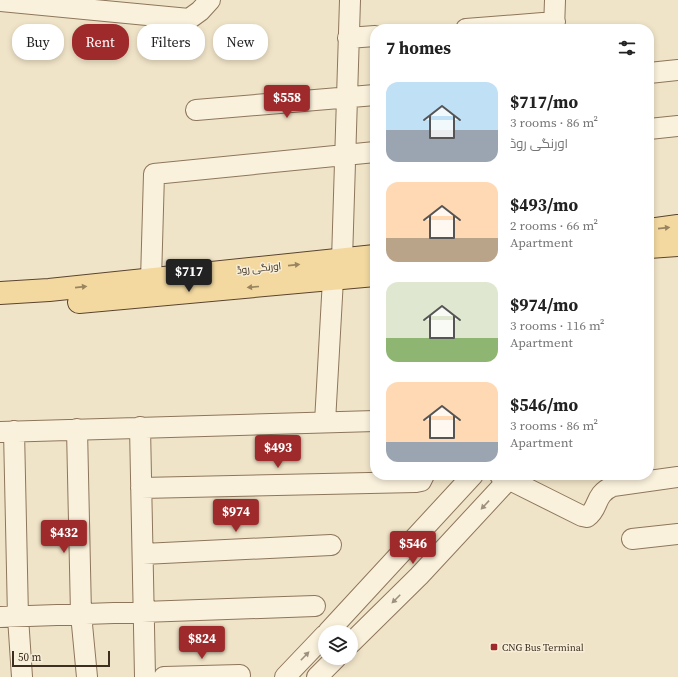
<!DOCTYPE html>
<html lang="en">
<head>
<meta charset="utf-8">
<style>
  body { margin:0; font-family:"Source Serif 4",Cairo,serif; background:#f6f6f6; color:#222; height:100vh; display:flex; flex-direction:column; font-size:15px; white-space:nowrap }
  * { box-sizing:border-box; margin:0 }
  p { font-size:13px; color:#767676 }
  .icon { flex:none; width:22px; height:22px; fill:none; stroke:currentColor; stroke-width:2; stroke-linecap:round; stroke-linejoin:round }
  .map { position:relative; flex:1; overflow:hidden }
  .panel { position:absolute; left:370px; top:24px; width:284px; height:456px; display:flex; flex-direction:column; background:#fff; border-radius:16px; box-shadow:0 2px 6px #0003 }
  .panel>* { flex:none }
  .banner { position:absolute; left:12px; top:24px; width:298px; height:36px; display:flex; gap:8px }
  .tools { position:absolute; left:318px; top:625px; display:grid; gap:8px }
  .tools a { display:grid; place-items:center; width:40px; height:40px; border-radius:50%; background:#fff; box-shadow:0 2px 6px #0003; font-size:20px }
  .scale { position:absolute; left:12px; bottom:10px; width:98px; box-sizing:border-box; padding-left:4px; border:2px solid #3d2e20; border-top:0; font-size:11px; line-height:14px; white-space:nowrap; color:#3d2e20; -webkit-text-stroke:3px #f7eed8; paint-order:stroke }
  .price { position:absolute; translate:-50% -34px; padding:0 9px; border-radius:4px; background:#9e2a2b; color:#fff; font-size:13px; line-height:26px; filter:drop-shadow(0 1px 2px #0008) }
  .price::after { content:''; position:absolute; left:50%; top:24px; width:12px; height:9px; margin-left:-6px; background:inherit; clip-path:polygon(0 0,100% 0,50% 100%) }
  .price.active { background:#222; color:#fff }
  ul { padding:0; list-style:none }
  li { display:flex; align-items:center; gap:12px; height:100px; padding:0 16px }
  li span { display:grid; place-items:center; flex:none; width:112px; height:80px; border-radius:12px; color:#555 }
  li>.icon { margin-inline-start:auto }
  span .icon { width:48px; height:48px; fill:#fffc; stroke-width:1 }
  li b { font-size:17px }
  h2 { display:flex; justify-content:space-between; align-items:center; height:48px; padding:0 16px; font-size:17px }
  .pill { padding:0 14px; border-radius:16px; background:#fff; box-shadow:0 2px 6px #0003; font-size:14px; line-height:36px }
  .pill.active { background:#9e2a2b; color:#fff }
  .map>svg:first-child { display:block }
</style>
</head>
<body>
<div class="map">
<svg width="678" height="677" viewBox="0 0 678 677">
  <rect width="100%" height="100%" fill="#f0e4c8"/>
  <g fill="none" stroke-linecap="round" stroke-linejoin="round">
    <!-- minor casing -->
    <g stroke="#8d765c" stroke-width="22">
      <path id="minor" d="M0,1L189,19L200,11L210,0
        M466,29L555,22
        M554,29L555,0
        M348,38L375,36
        M649,73L678,70
        M196,110L375,95
        M649,129L678,126
        M342,260L350,0
        M151,280L154,174L375,152
        M325,422L333,279
        M140,427L145,677
        M77,429L81,614L87,677
        M14,431L18,617L22,677
        M0,432L375,421
        M500,475L582,516L587,517C600,508 593,495 613,486L678,477
        M141,488L416,482L421,481L424,475
        M632,539L678,534
        M143,554L331,545
        M0,617L315,606
        M328,632L473,475
        M351,643L419,576L509,479L510,475
        M164,677L240,675
        M285,677L325,635
        M317,677L336,658"/>
    </g>
    <!-- major casing -->
    <g stroke="#5b4430" stroke-width="24">
      <path id="major" d="M649,230L678,226
        M649,247L678,245
        M0,293L49,290L375,256
        M79,302L375,275"/>
    </g>
    <!-- minor -->
    <use href="#minor" stroke="#faf1dc" stroke-width="20"/>
    <!-- major -->
    <use href="#major" stroke="#f3d9a0" stroke-width="22"/>
  </g>
  <!-- one-way arrows -->
  <defs><path id="oneway-solid" d="M-6-.8H1V-3.2L6.5 0L1 3.2V.8H-6Z"/></defs>
  <g fill="#988460">
    <use href="#oneway-solid" transform="translate(664 228) rotate(-6)"/>
    <use href="#oneway-solid" transform="translate(294 265) rotate(-6)"/>
    <use href="#oneway-solid" transform="translate(81 287) rotate(-6)"/>
    <use href="#oneway-solid" transform="translate(253 287) rotate(175)"/>
  </g>
  <g fill="#9c907e">
    <use href="#oneway-solid" transform="translate(485 505) rotate(133)"/>
    <use href="#oneway-solid" transform="translate(396 599) rotate(135)"/>
    <use href="#oneway-solid" transform="translate(305 656) rotate(-46)"/>
  </g>
  <!-- markers -->
  <rect fill="#9e2a2b" stroke="#f7eed8" stroke-width="1.5" x="490" y="643" width="8" height="8" rx="2"/>
  <g text-anchor="middle" dominant-baseline="central" stroke-width="3" stroke-linejoin="round" paint-order="stroke">
    <!-- street labels -->
    <g font-size="10" fill="#3d2e20" stroke="#f7eed8">
      <text transform="translate(259 268) rotate(-6)">اورنگی روڈ</text>
    </g>
    <!-- poi labels -->
    <g font-size="10" fill="#3d2e20" stroke="#f7eed8" text-anchor="start">
      <text x="502" y="647">CNG Bus Terminal</text>
    </g>
  </g>
</svg>
<div class="tools">
<a><svg class="icon" aria-label="layers" viewBox="0 0 24 24"><path d="M12 4l9 5-9 5-9-5zM3 14l9 5 9-5"/></svg></a>
</div>
<div class="scale">50 m</div>
<b class="price" style="left:287px;top:119px">$558</b>
<b class="price active" style="left:189px;top:293px">$717</b>
<b class="price" style="left:278px;top:469px">$493</b>
<b class="price" style="left:236px;top:533px">$974</b>
<b class="price" style="left:64px;top:554px">$432</b>
<b class="price" style="left:413px;top:565px">$546</b>
<b class="price" style="left:202px;top:660px">$824</b>
<div class="banner">
<a class="pill">Buy</a>
<a class="pill active">Rent</a>
<a class="pill">Filters</a>
<a class="pill">New</a>
</div>
<section class="panel">
<h2>7 homes<svg class="icon" aria-label="filters" viewBox="0 0 24 24"><path d="M4 7h16M4 17h16"/><circle cx="9" cy="7" r="2"/><circle cx="15" cy="17" r="2"/></svg></h2>
<ul>
<li><span style="background:linear-gradient(#bfe0f5 60%,#9aa5b1 0)"><svg class="icon" aria-label="home" viewBox="0 0 24 24"><path d="M3 11l9-7 9 7M6 9v11h12V9"/></svg></span><div><b>$717/mo</b><p>3 rooms · 86 m²</p><p>اورنگی روڈ</p></div></li>
<li><span style="background:linear-gradient(#ffd9b3 70%,#b9a48a 0)"><svg class="icon" aria-label="home" viewBox="0 0 24 24"><path d="M3 11l9-7 9 7M6 9v11h12V9"/></svg></span><div><b>$493/mo</b><p>2 rooms · 66 m²</p><p>Apartment</p></div></li>
<li><span style="background:linear-gradient(#dfe7d0 70%,#8fb573 0)"><svg class="icon" aria-label="home" viewBox="0 0 24 24"><path d="M3 11l9-7 9 7M6 9v11h12V9"/></svg></span><div><b>$974/mo</b><p>3 rooms · 116 m²</p><p>Apartment</p></div></li>
<li><span style="background:linear-gradient(#ffd9b3 75%,#9aa5b1 0)"><svg class="icon" aria-label="home" viewBox="0 0 24 24"><path d="M3 11l9-7 9 7M6 9v11h12V9"/></svg></span><div><b>$546/mo</b><p>3 rooms · 86 m²</p><p>Apartment</p></div></li>
</ul>
</section>
</div>
</body>
</html>
